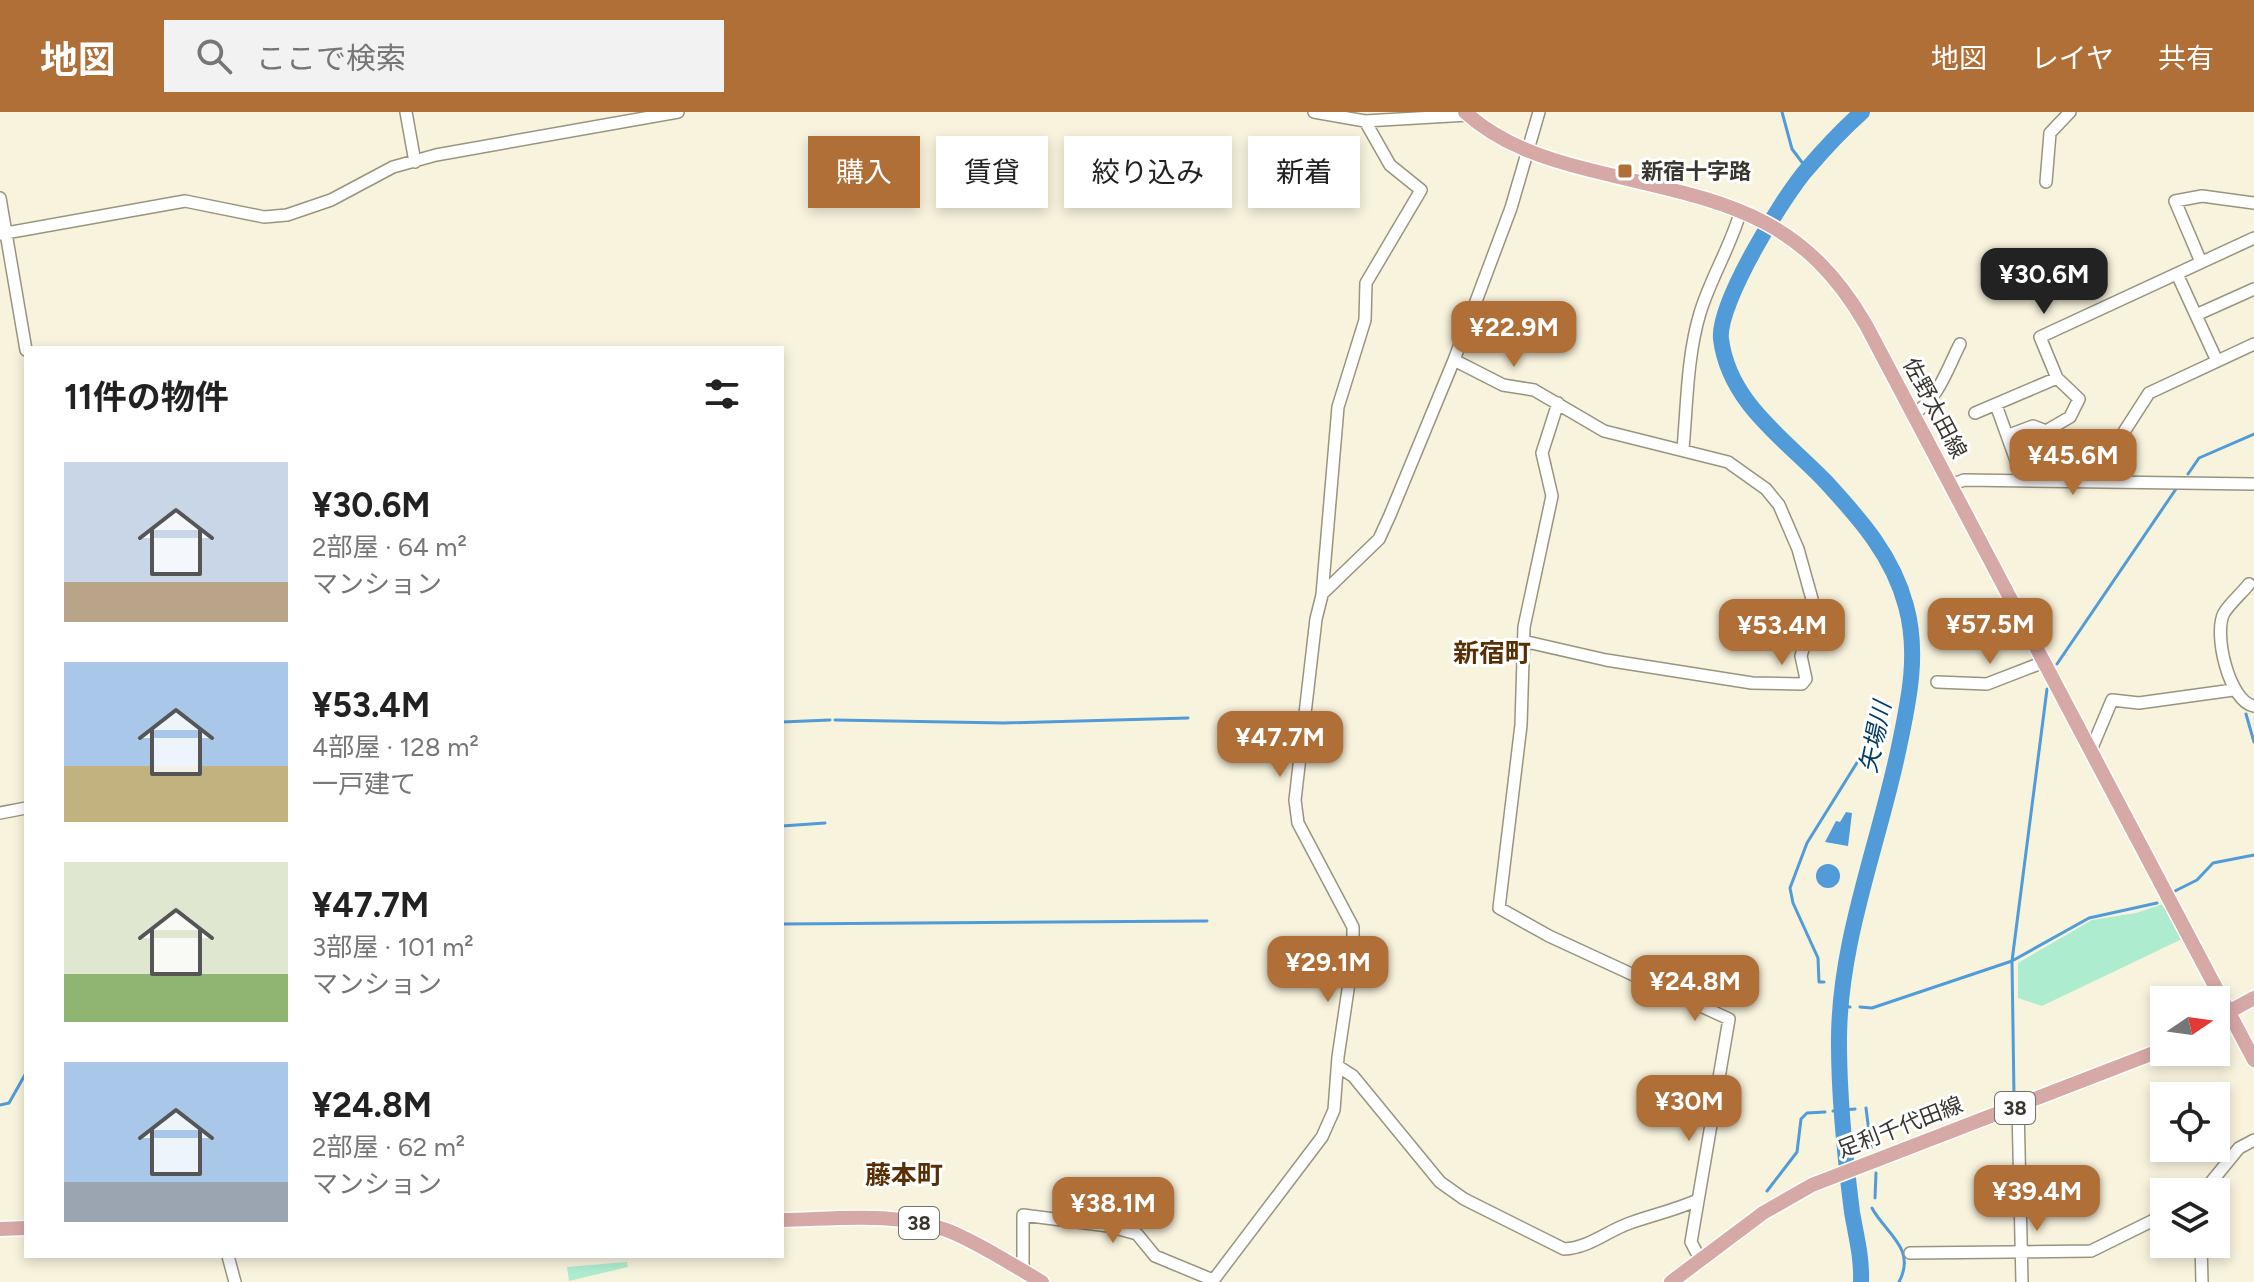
<!DOCTYPE html>
<html lang="ja">
<head>
<meta charset="utf-8">
<style>
  body { margin:0; font-family:Figtree,"Noto Sans JP",sans-serif; background:#f2f2f2; color:#222; height:100vh; display:flex; flex-direction:column; font-size:30px; white-space:nowrap }
  * { box-sizing:border-box; margin:0 }
  p { font-size:26px; color:#767676 }
  .icon { flex:none; width:44px; height:44px; fill:none; stroke:currentColor; stroke-width:2; stroke-linecap:round; stroke-linejoin:round }
  .map { position:relative; flex:1; overflow:hidden }
  .panel { position:absolute; left:24px; top:234px; width:760px; height:912px; display:flex; flex-direction:column; background:#fff; border-radius:0px; box-shadow:0 4px 12px #0003 }
  .panel>* { flex:none }
  .top-card { position:absolute; left:808px; top:24px; width:760px; height:72px; display:flex; gap:16px }
  .needle { width:52px; rotate:77deg }
  .controls { position:absolute; left:2150px; top:874px; display:grid; gap:16px }
  .controls a { display:grid; place-items:center; width:80px; height:80px; border-radius:0px; background:#fff; box-shadow:0 4px 12px #0003; font-size:40px }
  .price { position:absolute; translate:-50% -68px; padding:0 18px; border-radius:16px; background:#af6f37; color:#fff; font-size:26px; line-height:52px; filter:drop-shadow(0 2px 4px #0008) }
  .price::after { content:''; position:absolute; left:50%; top:48px; width:24px; height:18px; margin-left:-12px; background:inherit; clip-path:polygon(0 0,100% 0,50% 100%) }
  .price.selected { background:#222; color:#fff }
  ul { padding:0; list-style:none }
  li { display:flex; align-items:center; gap:24px; height:200px; padding:0 40px }
  li span { display:grid; place-items:center; flex:none; width:224px; height:160px; border-radius:0px; color:#555 }
  li>.icon { margin-inline-start:auto }
  span .icon { width:96px; height:96px; fill:#fffc; stroke-width:1 }
  li b { font-size:34px }
  h2 { display:flex; justify-content:space-between; align-items:center; height:96px; padding:0 40px; font-size:34px }
  .chip { padding:0 28px; border-radius:0px; background:#fff; box-shadow:0 4px 12px #0003; font-size:28px; line-height:72px }
  .chip.selected { background:#af6f37; color:#fff }
  header { display:flex; align-items:center; gap:48px; box-sizing:border-box; height:112px; padding:0 40px; background:#af6f37; color:#fff }
  header strong { font-size:38px }
  nav { display:flex; gap:44px; margin-inline-start:auto; font-size:28px }
  .search { width:560px; height:72px; background:#f2f2f2; display:flex; align-items:center; gap:20px; box-sizing:border-box; padding:0 28px; border-radius:0px; color:#767676; font-size:30px }
  .map>svg:first-child { display:block }
</style>
</head>
<body>
<header>
<strong>地図</strong>
<div class="search"><svg class="icon" aria-label="search" viewBox="0 0 24 24"><circle cx="10" cy="10" r="6"/><path d="M15 15l6 6"/></svg>ここで検索</div>
<nav><a>地図</a><a>レイヤ</a><a>共有</a></nav>
</header>
<div class="map">
<svg width="2254" height="1170" viewBox="0 0 2254 1170">
  <rect width="100%" height="100%" fill="#f8f3dd"/>
  <!-- green -->
  <path fill="#aeeccf" d="M2163,792L2182,827L2042,894L2018,886V851L2092,808L2136,801Z
    M627,1150L628,1155L569,1169L567,1155Z"/>
  <!-- water -->
  <path fill="#509bd8" d="M1846,700L1852,701L1848,734L1825,730L1836,709L1840,710Z
    M1816 764a12 12 0 1 1 24 0a12 12 0 1 1-24 0Z"/>
  <g fill="none" stroke-linecap="round" stroke-linejoin="round">
    <!-- stream -->
    <path stroke="#509bd8" stroke-width="3" d="M1782,0L1792,37L1807,57
      M2188,362L2199,346L2254,322
      M2057,552L2178,374
      M2246,602L2254,630
      M835,608L1004,611L1188,606
      M782,610L830,608
      M782,714L825,711
      M2175,779L2197,768L2213,751L2254,743
      M782,812L1207,809
      M1824,870H1819L1818,846L1793,791L1790,776L1807,731L1886,604
      M1838,872L1845,873
      M1841,894L1850,895
      M1860,895L1872,896L2012,849L2089,806L2157,791
      M2014,984L2012,849L2047,577
      M0,993L9,991L26,961
      M1866,996L1871,1036
      M1833,999L1855,997
      M1767,1079L1797,1040L1801,1007L1807,1001L1825,1000
      M1875,1086L1876,1061
      M1872,1096C1885,1121 1917,1136 1899,1170"/>
    <!-- river -->
    <path stroke="#509bd8" stroke-width="16" d="M1861,1170C1862,1145 1856,1124 1852,1100C1845,1045 1839,988 1839,932C1838,831 1879,732 1899,635C1909,588 1919,541 1906,494C1893,444 1860,407 1826,370C1785,327 1729,291 1721,227C1717,192 1784,83 1808,56C1825,36 1843,17 1862,0"/>
    <!-- minor casing -->
    <g stroke="#999480" stroke-width="14">
      <path id="minor" d="M406,0L415,50
        M1314,0L1365,9L1468,3
        M2046,70L2050,21L2070,0
        M0,86L26,238
        M0,122L185,89L264,105L287,103L331,88L393,55L436,43L678,0
        M2201,150L2175,89L2202,84L2254,91
        M2177,162L2217,249
        M2196,203L2254,177
        M1454,248L1503,273L1534,278L1604,319L1728,350L1766,377L1779,393L1798,437L1812,487V506L1801,544L1806,567L1802,572L1752,571L1606,548L1523,529
        M1558,291L1542,341L1552,384L1524,515L1521,613L1499,796L1549,824L1729,907L1691,1130L1700,1147
        M1996,293L2023,368
        M1975,301L2057,266L2040,225L2254,126
        M1912,302C1937,291 1948,255 1960,232
        M2009,323L2033,314L2046,319L2070,305L2079,287L2057,266
        M1683,337C1687,293 1687,244 1700,201C1711,165 1731,134 1741,98
        M2093,368L2149,281L2254,232
        M1951,373L1964,368L2254,372
        M2249,472C2242,481 2230,491 2224,501C2213,521 2229,590 2254,594
        M1322,482L1379,427L1390,403L1454,248L1511,96L1539,0
        M1937,570L1987,572L2044,550
        M2091,638L2112,588L2139,591L2233,578
        M0,701L26,696
        M1339,955L1353,964L1440,1070L1464,1087L1564,1137C1589,1136 1607,1119 1630,1111C1653,1103 1675,1098 1698,1088
        M2018,995L2022,1170
        M2203,1080L2239,1036L2254,1028
        M2201,1132L2202,1170
        M1910,1141L2091,1139L2164,1103
        M228,1144L235,1170
        M1023,1159V1103L1108,1114L1137,1122L1155,1144L1213,1168
        M1212,1170L1322,1025L1334,998L1338,945L1353,844V815L1298,711L1295,688L1316,507L1322,483L1338,295L1365,208L1366,171L1421,78L1390,53L1365,9"/>
    </g>
    <!-- major casing -->
    <g stroke="#fff" stroke-width="17">
      <path id="major" d="M1465,0C1500,32 1545,47 1590,58C1713,89 1797,94 1866,213L2254,948
        M2216,907L2254,886
        M782,1108C836,1107 897,1099 949,1119C981,1132 1012,1153 1042,1170
        M0,1117L26,1116
        M1671,1170L1763,1101L1812,1073L2164,937"/>
    </g>
    <!-- minor -->
    <use href="#minor" stroke="#fff" stroke-width="11"/>
    <!-- major -->
    <use href="#major" stroke="#d6a8a6" stroke-width="14"/>
  </g>
  <!-- markers -->
  <rect fill="#af6f37" stroke="#fff" stroke-width="3" x="1617" y="51" width="16" height="16" rx="4"/>
  <g text-anchor="middle" dominant-baseline="central" stroke-width="6" stroke-linejoin="round" paint-order="stroke">
    <!-- shield labels -->
    <g fill="#fff" stroke="#74726d" stroke-width="2">
      <rect x="1995" y="980" width="40" height="32" rx="6"/>
      <rect x="899" y="1095" width="40" height="32" rx="6"/>
    </g>
    <g font-size="20" font-weight="bold" fill="#38362e">
      <text x="2015" y="996">38</text>
      <text x="919" y="1111">38</text>
    </g>
    <!-- poi labels -->
    <g font-size="22" font-weight="bold" fill="#38362e" stroke="#fff" text-anchor="start">
      <text x="1641" y="59">新宿十字路</text>
    </g>
    <!-- street labels -->
    <g font-size="22" fill="#38362e" stroke="#fff">
      <text transform="translate(1935 296) rotate(62)">佐野太田線</text>
      <text transform="translate(1900 1015) rotate(-21)">足利千代田線</text>
    </g>
    <!-- water labels -->
    <g font-size="24" font-style="italic" fill="#003d65" stroke="#fff">
      <text transform="translate(1875 625) rotate(-78)">矢場川</text>
    </g>
    <!-- quarter labels -->
    <g font-size="26" font-weight="bold" fill="#593005" stroke="#fff">
      <text x="1492" y="541">新宿町</text>
      <text x="904" y="1063">藤本町</text>
    </g>
  </g>
</svg>
<div class="controls">
<a><svg class="needle" viewBox="-14 -14 28 28"><path d="M0-13l5 13h-10z" fill="#e53935"/><path d="M0 13l5-13h-10z" fill="#767676"/></svg></a>
<a><svg class="icon" aria-label="locate" viewBox="0 0 24 24"><circle cx="12" cy="12" r="6"/><path d="M12 2v4M12 18v4M2 12h4M18 12h4"/></svg></a>
<a><svg class="icon" aria-label="layers" viewBox="0 0 24 24"><path d="M12 4l9 5-9 5-9-5zM3 14l9 5 9-5"/></svg></a>
</div>
<b class="price selected" style="left:2044px;top:204px">¥30.6M</b>
<b class="price" style="left:1514px;top:257px">¥22.9M</b>
<b class="price" style="left:2073px;top:385px">¥45.6M</b>
<b class="price" style="left:1990px;top:554px">¥57.5M</b>
<b class="price" style="left:1782px;top:555px">¥53.4M</b>
<b class="price" style="left:1280px;top:667px">¥47.7M</b>
<b class="price" style="left:1328px;top:892px">¥29.1M</b>
<b class="price" style="left:1695px;top:911px">¥24.8M</b>
<b class="price" style="left:1689px;top:1031px">¥30M</b>
<b class="price" style="left:2037px;top:1121px">¥39.4M</b>
<b class="price" style="left:1113px;top:1133px">¥38.1M</b>
<div class="top-card">
<a class="chip selected">購入</a>
<a class="chip">賃貸</a>
<a class="chip">絞り込み</a>
<a class="chip">新着</a>
</div>
<section class="panel">
<h2>11件の物件<svg class="icon" aria-label="filters" viewBox="0 0 24 24"><path d="M4 7h16M4 17h16"/><circle cx="9" cy="7" r="2"/><circle cx="15" cy="17" r="2"/></svg></h2>
<ul>
<li><span style="background:linear-gradient(#c9d6e8 75%,#b9a48a 0)"><svg class="icon" aria-label="home" viewBox="0 0 24 24"><path d="M3 11l9-7 9 7M6 9v11h12V9"/></svg></span><div><b>¥30.6M</b><p>2部屋 · 64 m²</p><p>マンション</p></div></li>
<li><span style="background:linear-gradient(#a9c7e8 65%,#c2b280 0)"><svg class="icon" aria-label="home" viewBox="0 0 24 24"><path d="M3 11l9-7 9 7M6 9v11h12V9"/></svg></span><div><b>¥53.4M</b><p>4部屋 · 128 m²</p><p>一戸建て</p></div></li>
<li><span style="background:linear-gradient(#dfe7d0 70%,#8fb573 0)"><svg class="icon" aria-label="home" viewBox="0 0 24 24"><path d="M3 11l9-7 9 7M6 9v11h12V9"/></svg></span><div><b>¥47.7M</b><p>3部屋 · 101 m²</p><p>マンション</p></div></li>
<li><span style="background:linear-gradient(#a9c7e8 75%,#9aa5b1 0)"><svg class="icon" aria-label="home" viewBox="0 0 24 24"><path d="M3 11l9-7 9 7M6 9v11h12V9"/></svg></span><div><b>¥24.8M</b><p>2部屋 · 62 m²</p><p>マンション</p></div></li>
</ul>
</section>
</div>
</body>
</html>
